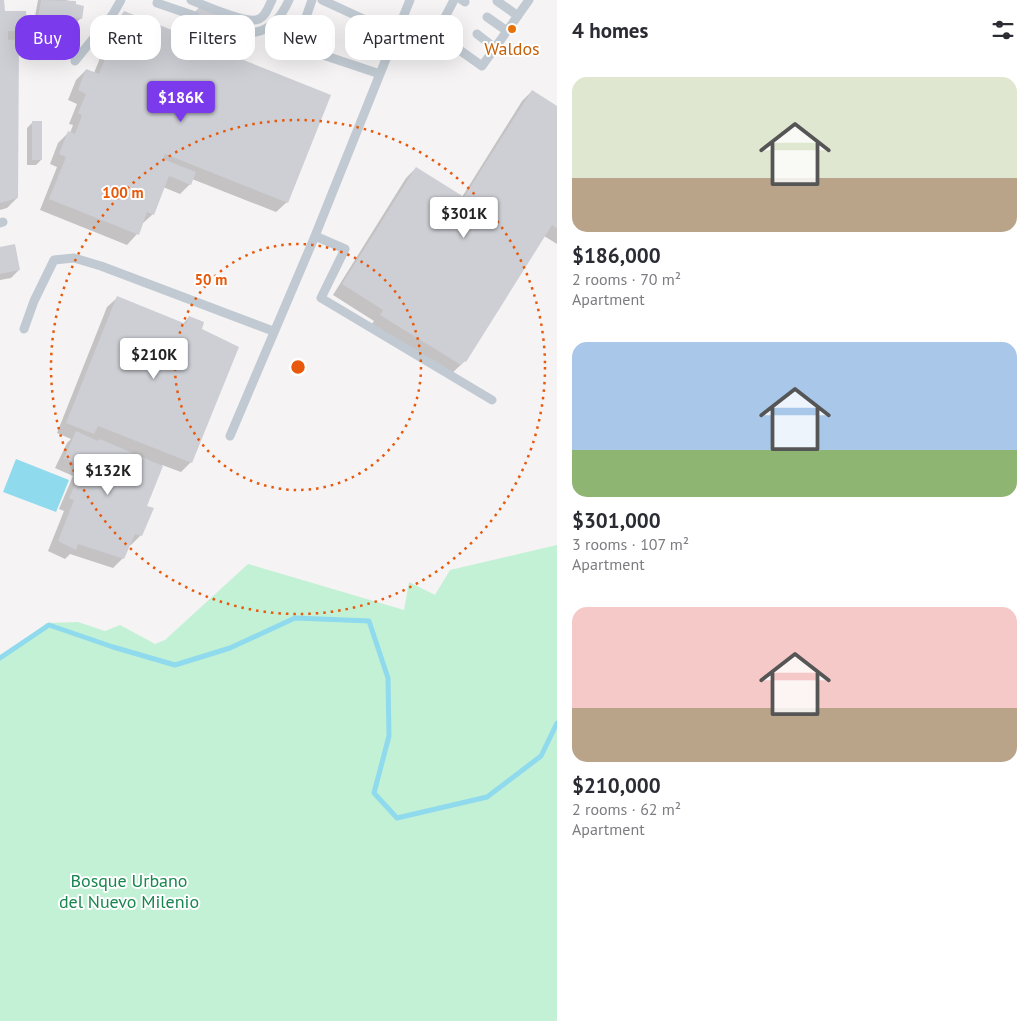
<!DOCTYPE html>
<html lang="en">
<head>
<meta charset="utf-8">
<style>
  body { margin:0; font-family:"PT Sans",sans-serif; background:#f2f2f3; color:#2b2b33; height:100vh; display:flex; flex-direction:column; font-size:19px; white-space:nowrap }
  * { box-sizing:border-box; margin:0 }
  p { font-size:16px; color:#7c7c81 }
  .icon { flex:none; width:28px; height:28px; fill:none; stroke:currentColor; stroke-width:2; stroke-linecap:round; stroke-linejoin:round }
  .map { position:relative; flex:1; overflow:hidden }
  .panel { display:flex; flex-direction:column; background:#fff; width:475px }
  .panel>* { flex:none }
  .banner { position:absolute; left:15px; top:15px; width:466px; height:45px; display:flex; gap:10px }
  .price { position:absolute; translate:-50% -42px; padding:0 11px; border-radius:5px; background:#fff; color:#222; font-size:16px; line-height:32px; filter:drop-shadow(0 1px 2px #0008) }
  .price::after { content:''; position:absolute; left:50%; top:30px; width:15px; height:11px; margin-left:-8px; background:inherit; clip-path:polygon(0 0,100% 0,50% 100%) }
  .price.selected { background:#7c3aed; color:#fff }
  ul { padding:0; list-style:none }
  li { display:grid; align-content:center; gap:10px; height:265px; padding:0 15px }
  li span { display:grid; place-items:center; height:155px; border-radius:15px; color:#555 }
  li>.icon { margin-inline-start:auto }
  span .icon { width:90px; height:90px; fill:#fffc; stroke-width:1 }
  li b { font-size:21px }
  h2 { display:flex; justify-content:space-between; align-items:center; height:60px; padding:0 15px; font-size:21px }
  .tag { padding:0 18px; border-radius:15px; background:#fff; box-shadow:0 5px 20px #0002; font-size:18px; line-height:45px }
  .tag.selected { background:#7c3aed; color:#fff }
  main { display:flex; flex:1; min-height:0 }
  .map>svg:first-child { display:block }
</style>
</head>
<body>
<main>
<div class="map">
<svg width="557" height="1021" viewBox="0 0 557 1021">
  <rect width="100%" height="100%" fill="#f5f3f3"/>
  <!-- green -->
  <path fill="#c3f1d5" d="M557,545V1021H0V657L47,623L78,622L105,631L120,625L155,644L165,640L248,564L404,610L409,582L435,595L450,570Z"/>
  <!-- water -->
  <path fill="#90daee" d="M16,459L69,480L56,512L3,492Z"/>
  <!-- shadow -->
  <path fill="#0003" d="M38,0H65L75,2L81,18L76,23L71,22L65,28L34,22Z
    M0,1L4,13L25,31L15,41L17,198L7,208L0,210Z
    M199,8L210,48L287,202L276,212L192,179L190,184L180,194L163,187L153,214L142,224L137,234L127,245L40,210L57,167L50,164L58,143L68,133H70L73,125L69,124L77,104L68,100L76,80L86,70L94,73L114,23L124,12L182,36L189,18Z
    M532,91L557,107V244L544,236L465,361L450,375L371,325L374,321L333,295L406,178L416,168L462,197L522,101Z
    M32,123L41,160L36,165H27V128Z
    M0,248L19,270L11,278L0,280Z
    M118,297L183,324L189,317L200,330L191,462L181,472L162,465L145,506L141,535L131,545H129L123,558L113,568L70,554L65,559L48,551L64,511L59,509L73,476L55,468L67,443L71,439L57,433L107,307Z"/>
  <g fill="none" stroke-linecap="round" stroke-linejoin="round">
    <!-- stream -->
    <path stroke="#90daee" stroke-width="5" d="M0,658L49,625L113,647L175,665L230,648L295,618L369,621L388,678L389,736L374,793L397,818L487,797L541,756L557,723"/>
  </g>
  <!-- building -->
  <path fill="#cdcfd5" d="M0,0H4L5,11H26L27,31H8V40L19,39L18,198L0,203Z
    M41,0L76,1V4L84,6L82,19L73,17L71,24L38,17Z
    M199,7L224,17L211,47L331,95L288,203L165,154L163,159L196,172L191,185L169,176L154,215L147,212L139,235L49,199L66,157L59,154L68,131L75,134L82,115L78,113L86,94L78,90L86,69L99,74L124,11L187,36Z
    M532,90L557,106V228L552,225L466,362L464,361L461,365L380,315L383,310L342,284L416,167L464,197Z
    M32,121H42V160H32Z
    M15,244L20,270L0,274V247Z
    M117,296L186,324L189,316L204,322L202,329L239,347L192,463L98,426L94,434L66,423Z
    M76,431L98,441L100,439L163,466L147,506L154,508L142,536L135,534L124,559L78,544L76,550L58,541L74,500L69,498L83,466L64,458Z"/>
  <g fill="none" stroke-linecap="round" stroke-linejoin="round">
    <!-- service -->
    <path stroke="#c1cad2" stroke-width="9" d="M158,0L157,3L195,16
      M191,0C204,5 247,25 259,19C266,16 268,7 272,0
      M312,0L296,46L380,74
      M454,0L442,23L444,39L482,66L529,0
      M462,0L465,2
      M497,1L518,16
      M487,17L507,31
      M220,26C253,40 274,33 289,0
      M396,34L410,0
      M477,34L495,48
      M75,61L113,14L121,0
      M0,223L3,222
      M315,236L345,249L321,298L492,400
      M24,329L34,301L54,260L74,258L101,266L273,331
      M230,436L315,236L396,34L322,0"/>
  </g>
  <!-- distance rings -->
  <g fill="none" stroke="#e8590c" stroke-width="2.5" stroke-dasharray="2.5 5">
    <circle cx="298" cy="367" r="123"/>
    <circle cx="298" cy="367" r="247"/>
  </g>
  <!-- markers -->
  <circle fill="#e8710a" stroke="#fff" stroke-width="2" cx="512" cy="29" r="5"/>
  <g text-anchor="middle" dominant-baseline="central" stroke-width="4" stroke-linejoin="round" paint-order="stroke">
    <!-- food labels -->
    <g font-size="18" fill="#c56008" stroke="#fff">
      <text x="512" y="48">Waldos</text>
    </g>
    <!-- park labels -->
    <g font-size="18" fill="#17864f" stroke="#fff">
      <text x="129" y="880">Bosque Urbano<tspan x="129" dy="21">del Nuevo Milenio</tspan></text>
    </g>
  </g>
  <circle cx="298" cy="367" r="8" fill="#e8590c" stroke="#fff" stroke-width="2.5"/>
  <g font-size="15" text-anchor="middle" font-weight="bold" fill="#e8590c" stroke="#fff" stroke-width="4" stroke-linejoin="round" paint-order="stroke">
    <text x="123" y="198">100 m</text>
    <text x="211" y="285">50 m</text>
  </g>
</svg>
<b class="price selected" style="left:181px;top:123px">$186K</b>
<b class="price" style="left:464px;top:239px">$301K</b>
<b class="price" style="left:154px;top:380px">$210K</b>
<b class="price" style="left:108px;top:496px">$132K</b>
<div class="banner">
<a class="tag selected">Buy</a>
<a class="tag">Rent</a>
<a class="tag">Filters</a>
<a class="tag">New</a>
<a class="tag">Apartment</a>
</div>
</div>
<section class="panel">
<h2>4 homes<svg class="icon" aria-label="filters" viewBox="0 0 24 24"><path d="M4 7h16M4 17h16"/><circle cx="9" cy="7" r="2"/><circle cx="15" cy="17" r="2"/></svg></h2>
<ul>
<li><span style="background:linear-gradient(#dfe7d0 65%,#b9a48a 0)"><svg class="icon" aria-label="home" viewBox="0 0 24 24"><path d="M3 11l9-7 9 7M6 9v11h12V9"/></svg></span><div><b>$186,000</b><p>2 rooms · 70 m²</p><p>Apartment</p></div></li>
<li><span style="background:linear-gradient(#a9c7e8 70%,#8fb573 0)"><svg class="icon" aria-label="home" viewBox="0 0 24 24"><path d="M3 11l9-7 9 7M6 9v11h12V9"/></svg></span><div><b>$301,000</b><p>3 rooms · 107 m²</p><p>Apartment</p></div></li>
<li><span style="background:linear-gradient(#f6c9c9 65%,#b9a48a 0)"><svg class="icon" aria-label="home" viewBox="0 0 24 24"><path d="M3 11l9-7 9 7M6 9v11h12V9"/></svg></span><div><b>$210,000</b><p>2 rooms · 62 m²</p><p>Apartment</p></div></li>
</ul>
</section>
</main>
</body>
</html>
